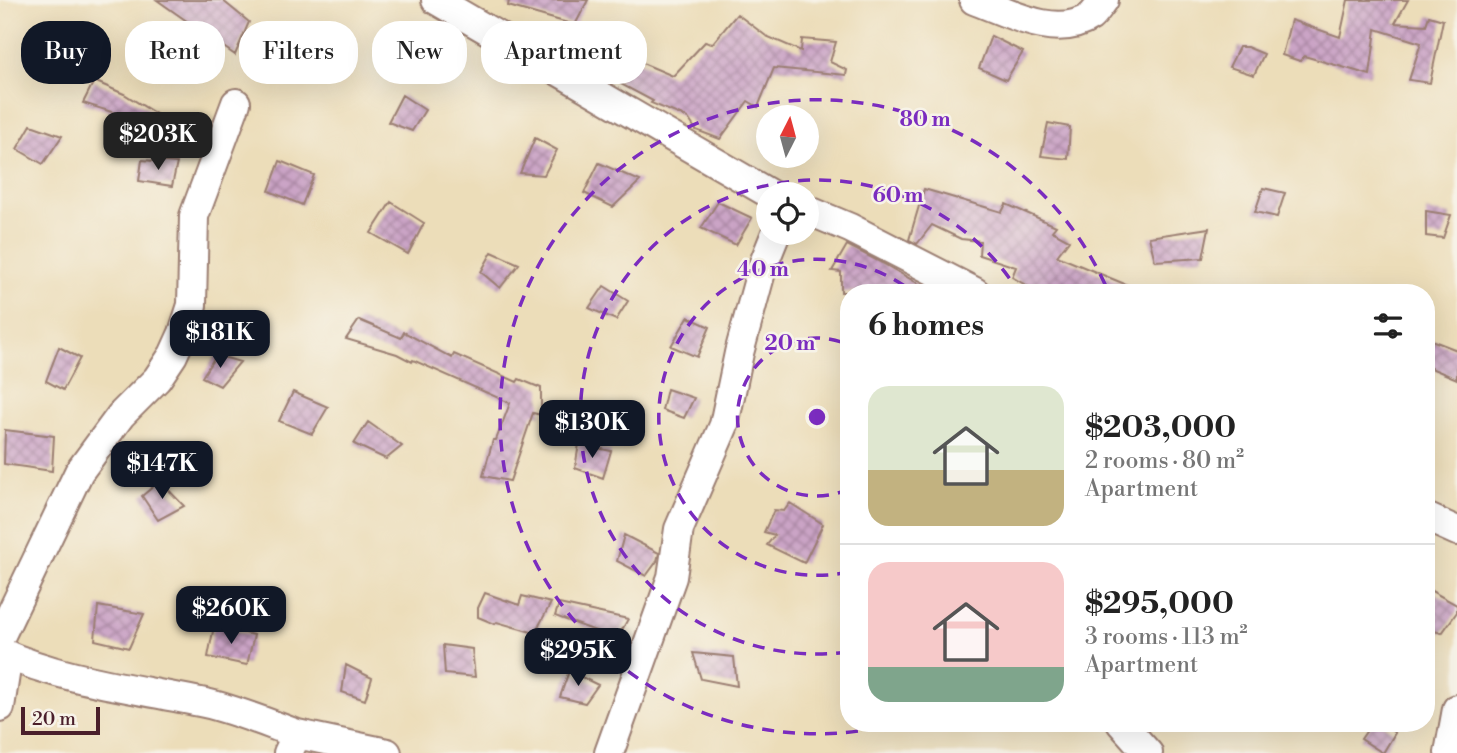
<!DOCTYPE html>
<html lang="en">
<head>
<meta charset="utf-8">
<style>
  body { margin:0; font-family:"Libre Bodoni",serif; background:#f2f2f2; color:#222; height:100vh; display:flex; flex-direction:column; font-size:26px; white-space:nowrap }
  * { box-sizing:border-box; margin:0 }
  p { font-size:23px; color:#767676 }
  .icon { flex:none; width:38px; height:38px; fill:none; stroke:currentColor; stroke-width:2; stroke-linecap:round; stroke-linejoin:round }
  .map { position:relative; flex:1; overflow:hidden }
  .side { position:absolute; left:840px; top:284px; width:595px; height:448px; display:flex; flex-direction:column; background:#fff; border-radius:28px; box-shadow:0 7px 28px #0002 }
  .side>* { flex:none }
  .hud { position:absolute; left:21px; top:21px; width:665px; height:63px; display:flex; gap:14px }
  .needle { width:46px; rotate:6deg }
  .buttons { position:absolute; left:756px; top:105px; display:grid; gap:14px }
  .buttons a { display:grid; place-items:center; width:63px; height:63px; border-radius:50%; background:#fff; box-shadow:0 7px 28px #0002; font-size:35px }
  .scale { position:absolute; left:21px; bottom:18px; width:79px; box-sizing:border-box; padding-left:7px; border:4px solid #4a1f2b; border-top:0; font-size:19px; line-height:24px; white-space:nowrap; color:#4a1f2b; -webkit-text-stroke:5px #f7f3e8; paint-order:stroke }
  .price { position:absolute; translate:-50% -60px; padding:0 16px; border-radius:14px; background:#111827; color:#fff; font-size:23px; line-height:46px; filter:drop-shadow(0 2px 4px #0008) }
  .price::after { content:''; position:absolute; left:50%; top:42px; width:21px; height:16px; margin-left:-10px; background:inherit; clip-path:polygon(0 0,100% 0,50% 100%) }
  .price.active { background:#222; color:#fff }
  ul { padding:0; list-style:none }
  li { display:flex; align-items:center; gap:21px; height:175px; padding:0 28px }
  li+li { border-top:2px solid #e0e0e0 }
  li span { display:grid; place-items:center; flex:none; width:196px; height:140px; border-radius:21px; color:#555 }
  li>.icon { margin-inline-start:auto }
  span .icon { width:84px; height:84px; fill:#fffc; stroke-width:1 }
  li b { font-size:30px }
  h2 { display:flex; justify-content:space-between; align-items:center; height:84px; padding:0 28px; font-size:30px }
  .tag { padding:0 24px; border-radius:28px; background:#fff; box-shadow:0 7px 28px #0002; font-size:24px; line-height:63px }
  .tag.active { background:#111827; color:#fff }
  .map>svg:first-child { display:block }
</style>
</head>
<body>
<div class="map">
<svg width="1457" height="753" viewBox="0 0 1457 753">
  <defs>
    <pattern id="building-cross-hatch" width="8" height="8" patternUnits="userSpaceOnUse" patternTransform="scale(1.75)"><rect width="8" height="8" fill="#cba4c6"/><path d="M0 0l8 8M0 8l8-8" fill="none" stroke="#a785a1"/></pattern>
  </defs>
  <rect width="100%" height="100%" fill="#f7f3e8"/>
  <filter id="ink" filterUnits="userSpaceOnUse"><feTurbulence type="fractalNoise" baseFrequency=".0143" numOctaves="2"/><feDisplacementMap in="SourceGraphic" scale="14" xChannelSelector="R" yChannelSelector="G"/><feConvolveMatrix kernelMatrix="1 2 1 2 8 2 1 2 1" color-interpolation-filters="sRGB"/></filter>
  <filter id="wash" filterUnits="userSpaceOnUse"><feTurbulence type="fractalNoise" baseFrequency=".00686" numOctaves="4" result="noise"/><feDisplacementMap in="SourceGraphic" scale="28" xChannelSelector="R" yChannelSelector="G"/><feGaussianBlur stdDeviation="1.57" result="paint"/><feColorMatrix in="noise" values="0 0 0 0 0 0 0 0 0 0 0 0 0 0 0 0 0 1.4 0 .05"/><feComposite in="paint" operator="in"/></filter>
  <g filter="url(#wash)">
    <rect width="100%" height="100%" fill="#ecddb9"/>
    <g id="blocks">
      <!-- building -->
      <path fill="url(#building-cross-hatch)" d="M157,0H222L249,22L235,55Z
        M509,0H588L575,25L508,6Z
        M1348,0H1408L1395,23L1426,25L1429,16L1443,20L1430,83L1409,80L1421,43L1376,29L1370,75L1304,56L1300,61L1282,55L1291,20L1340,37Z
        M737,14L766,36L801,51L802,39L836,42L830,62L847,70L846,75L774,68L758,107L748,101L720,139L696,130L688,118L651,103L653,101L617,82L633,59L673,76L705,42L712,44Z
        M991,36L1023,52L1006,80L979,68Z
        M408,47L427,59L412,78L393,66Z
        M1239,47H1247L1264,54L1254,75L1229,67Z
        M94,81L124,94L167,121L164,128L162,127L149,142L128,126L134,119L83,103Z
        M402,95L425,110L412,131L388,122Z
        M1048,123L1070,127L1068,159L1041,156Z
        M31,125L62,136L43,164L17,149Z
        M535,138L557,150L544,175L520,173Z
        M142,160L177,163L172,186L139,181Z
        M280,161L314,175L302,205L269,191Z
        M599,163L640,181L613,207L584,193Z
        M1263,188L1285,193L1277,217L1255,212Z
        M924,189L1002,212L1006,204L1056,226L1052,231L1069,240L1057,256L1144,292H1038L1012,277L1016,267L979,255L980,241L961,239L932,225L917,244L909,240Z
        M391,202L424,223L408,254L371,233Z
        M718,202L752,218L736,245L701,228Z
        M1426,211L1451,215L1443,238L1426,236Z
        M1209,228L1203,258L1155,261L1149,237Z
        M847,245L882,263L933,292H841V272L832,271Z
        M492,252L519,264L500,288L481,272Z
        M604,286L628,301L616,320L589,308Z
        M688,317L710,327L697,357L671,346Z
        M359,320L401,338L404,332L452,358L454,354L517,382L519,379L541,388V415L533,413L510,481L483,476L493,440H496L510,403L413,360L412,362L397,354L346,339Z
        M1426,338L1457,350V379L1426,366Z
        M59,347L80,358L63,390L46,381Z
        M216,355L240,362L220,386L202,377Z
        M667,389L694,398L684,418L662,410Z
        M293,392L328,407L312,434L279,421Z
        M368,422L402,446L386,459L354,444Z
        M5,430L54,436L52,471L4,464Z
        M579,444L611,451L603,478L575,468Z
        M160,481L184,506L158,520L142,496Z
        M790,503L823,524L804,563L767,545L775,535L764,532L774,510L784,511Z
        M624,535L659,553L657,561L646,576L617,561Z
        M1426,588L1457,605V612L1442,633L1426,629Z
        M485,593L519,605L522,596L551,603L535,633L497,622L495,624L478,617V608Z
        M559,604L628,619L617,639L555,616Z
        M98,606L144,614L129,648L95,640Z
        M214,626L254,635L247,665L208,657Z
        M443,645L472,649L475,677L445,674Z
        M693,653L734,657L737,686L701,679Z
        M346,665L372,678L365,700L342,692Z
        M569,671L598,685L585,703L560,697Z
        M1372,723H1381L1395,733L1383,753L1361,739Z"/>
    </g>
  </g>
  <g filter="url(#ink)">
    <use href="#blocks" fill-opacity="0" stroke="#9b7e72" stroke-width="2"/>
    <g fill="none" stroke-linecap="round" stroke-linejoin="round">
      <!-- minor casing -->
      <g stroke="#9b7e72" stroke-width="32">
        <path id="minor" d="M436,0L770,194
          M974,0C1007,12 1056,40 1090,17C1095,13 1100,5 1104,0
          M807,210L850,228L975,292
          M1426,517L1457,531
          M0,637L79,472L121,415L157,379L173,355L183,333L192,305L194,216L236,103
          M0,652C65,681 135,688 205,703C236,710 267,723 297,734
          M0,707L8,655
          M1121,723L1148,753
          M288,753L297,734L387,753
          M609,753L672,577L679,529L724,425L739,353L762,268L776,233
          M1449,753L1457,709"/>
      </g>
      <!-- minor -->
      <use href="#minor" stroke="#fff" stroke-width="28"/>
    </g>
  </g>
  <!-- distance rings -->
  <g fill="none" stroke="#7b2cbf" stroke-width="3.5" stroke-dasharray="12 9">
    <path d="M849 489A79 79 0 1 1 849 345"/>
    <path d="M849 572A158 158 0 1 1 913 292"/>
    <path d="M848 652A237 237 0 1 1 1018 291"/>
    <path d="M899 723A317 317 0 1 1 1108 291"/>
  </g>
  <circle cx="817" cy="417" r="10" fill="#7b2cbf" stroke="#f7f3e8" stroke-width="3.5"/>
  <g font-size="21" text-anchor="middle" font-weight="bold" fill="#7b2cbf" stroke="#f7f3e8" stroke-width="5" stroke-linejoin="round" paint-order="stroke">
    <text x="925" y="126">80 m</text>
    <text x="898" y="202">60 m</text>
    <text x="763" y="276">40 m</text>
    <text x="790" y="350">20 m</text>
  </g>
</svg>
<div class="buttons">
<a><svg class="needle" viewBox="-14 -14 28 28"><path d="M0-13l5 13h-10z" fill="#e53935"/><path d="M0 13l5-13h-10z" fill="#767676"/></svg></a>
<a><svg class="icon" aria-label="locate" viewBox="0 0 24 24"><circle cx="12" cy="12" r="6"/><path d="M12 2v4M12 18v4M2 12h4M18 12h4"/></svg></a>
</div>
<div class="scale">20 m</div>
<b class="price active" style="left:158px;top:172px">$203K</b>
<b class="price" style="left:220px;top:370px">$181K</b>
<b class="price" style="left:592px;top:460px">$130K</b>
<b class="price" style="left:162px;top:501px">$147K</b>
<b class="price" style="left:231px;top:646px">$260K</b>
<b class="price" style="left:578px;top:688px">$295K</b>
<div class="hud">
<a class="tag active">Buy</a>
<a class="tag">Rent</a>
<a class="tag">Filters</a>
<a class="tag">New</a>
<a class="tag">Apartment</a>
</div>
<section class="side">
<h2>6 homes<svg class="icon" aria-label="filters" viewBox="0 0 24 24"><path d="M4 7h16M4 17h16"/><circle cx="9" cy="7" r="2"/><circle cx="15" cy="17" r="2"/></svg></h2>
<ul>
<li><span style="background:linear-gradient(#dfe7d0 60%,#c2b280 0)"><svg class="icon" aria-label="home" viewBox="0 0 24 24"><path d="M3 11l9-7 9 7M6 9v11h12V9"/></svg></span><div><b>$203,000</b><p>2 rooms · 80 m²</p><p>Apartment</p></div></li>
<li><span style="background:linear-gradient(#f6c9c9 75%,#7fa58c 0)"><svg class="icon" aria-label="home" viewBox="0 0 24 24"><path d="M3 11l9-7 9 7M6 9v11h12V9"/></svg></span><div><b>$295,000</b><p>3 rooms · 113 m²</p><p>Apartment</p></div></li>
</ul>
</section>
</div>
</body>
</html>
